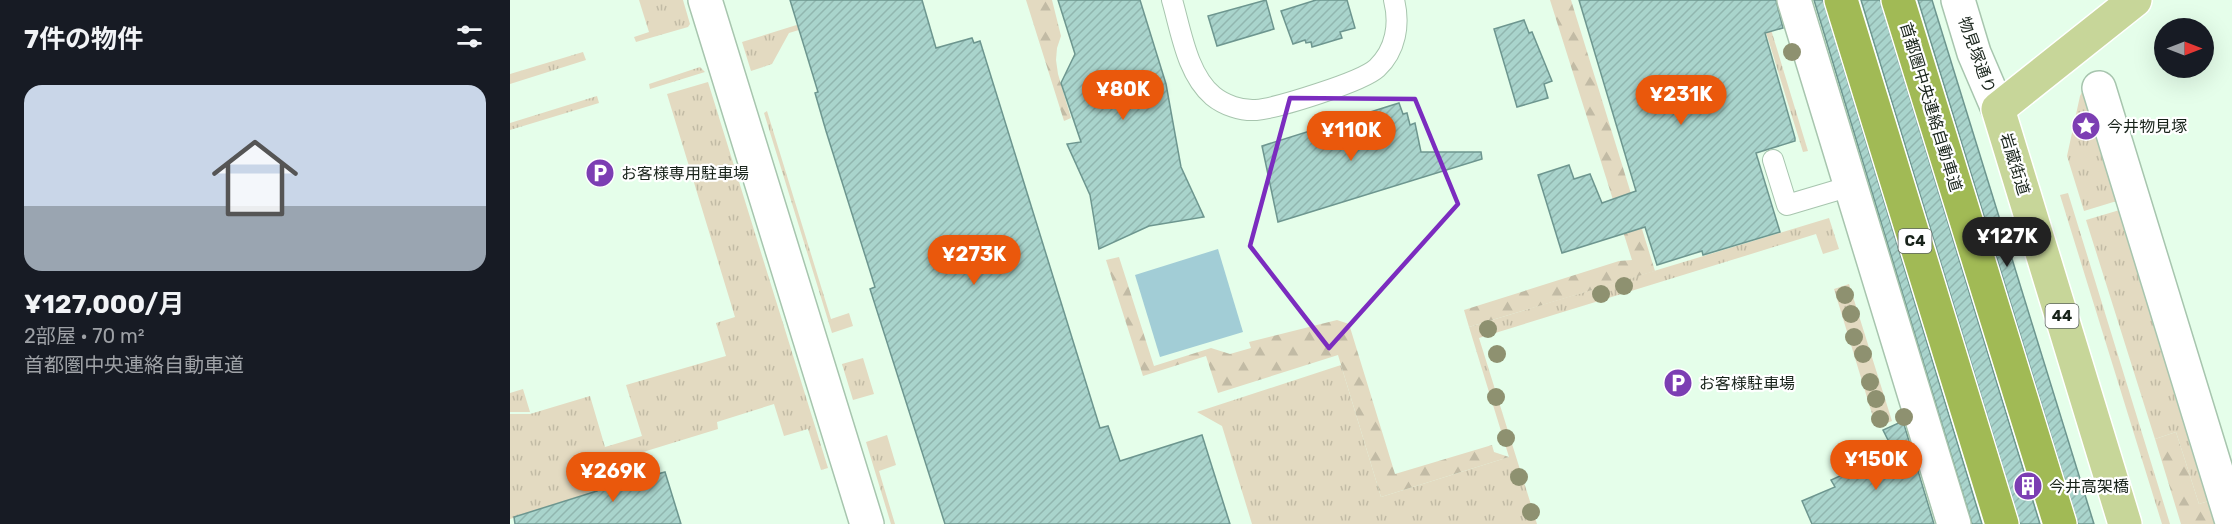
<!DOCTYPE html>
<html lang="ja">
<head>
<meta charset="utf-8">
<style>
  body { margin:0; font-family:Rubik,"Noto Sans JP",sans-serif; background:#20242c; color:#f1f3f6; height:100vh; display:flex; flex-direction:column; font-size:22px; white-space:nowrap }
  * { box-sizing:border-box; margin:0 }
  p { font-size:20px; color:#9ea1a6 }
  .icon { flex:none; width:33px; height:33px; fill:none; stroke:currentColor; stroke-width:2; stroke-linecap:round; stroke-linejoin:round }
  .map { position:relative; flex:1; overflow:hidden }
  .panel { display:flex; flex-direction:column; background:#171b24; width:510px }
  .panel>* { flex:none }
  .needle { width:39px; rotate:90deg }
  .fabs { position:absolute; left:1644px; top:18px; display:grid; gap:12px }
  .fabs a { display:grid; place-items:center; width:60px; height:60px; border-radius:50%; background:#171b24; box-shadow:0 6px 24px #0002; font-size:30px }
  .price { position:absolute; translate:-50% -51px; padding:0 14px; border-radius:21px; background:#ea580c; color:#fff; font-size:20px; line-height:39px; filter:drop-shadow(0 2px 3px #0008) }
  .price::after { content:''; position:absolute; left:50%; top:36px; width:18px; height:14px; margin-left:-9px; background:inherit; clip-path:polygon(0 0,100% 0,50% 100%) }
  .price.on { background:#222; color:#fff }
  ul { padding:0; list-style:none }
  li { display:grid; align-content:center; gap:12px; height:318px; padding:0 24px }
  li span { display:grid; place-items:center; height:186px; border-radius:18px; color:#555 }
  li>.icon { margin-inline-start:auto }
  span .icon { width:108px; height:108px; fill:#fffc; stroke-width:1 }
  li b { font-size:26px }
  h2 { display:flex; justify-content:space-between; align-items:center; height:72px; padding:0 24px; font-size:26px }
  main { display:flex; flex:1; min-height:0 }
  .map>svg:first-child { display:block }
</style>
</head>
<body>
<main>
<section class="panel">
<h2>7件の物件<svg class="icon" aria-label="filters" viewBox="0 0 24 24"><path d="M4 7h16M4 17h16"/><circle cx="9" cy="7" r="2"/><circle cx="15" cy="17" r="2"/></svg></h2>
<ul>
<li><span style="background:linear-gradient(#c9d6e8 65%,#9aa5b1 0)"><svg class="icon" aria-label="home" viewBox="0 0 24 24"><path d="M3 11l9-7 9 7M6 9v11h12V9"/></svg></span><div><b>¥127,000/月</b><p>2部屋 · 70 m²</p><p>首都圏中央連絡自動車道</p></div></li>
</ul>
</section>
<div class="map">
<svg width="1722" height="524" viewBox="0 0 1722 524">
  <defs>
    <pattern id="grass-tufts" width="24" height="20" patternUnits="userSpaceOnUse" patternTransform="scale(1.5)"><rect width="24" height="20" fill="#e3dac1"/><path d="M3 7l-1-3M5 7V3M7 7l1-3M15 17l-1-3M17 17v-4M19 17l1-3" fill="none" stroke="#c2bba5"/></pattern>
    <pattern id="forest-firs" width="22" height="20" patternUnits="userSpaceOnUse" patternTransform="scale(1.5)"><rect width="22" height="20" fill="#e3dac1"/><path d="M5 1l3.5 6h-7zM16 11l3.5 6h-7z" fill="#c2bba5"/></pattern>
    <pattern id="building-hatch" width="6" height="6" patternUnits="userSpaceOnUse" patternTransform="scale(1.5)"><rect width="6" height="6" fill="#a9d4cc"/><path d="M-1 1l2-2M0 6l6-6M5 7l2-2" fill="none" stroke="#91b6af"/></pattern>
  </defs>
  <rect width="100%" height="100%" fill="#e5feea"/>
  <!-- grass -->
  <path fill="url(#grass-tufts)" d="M129,0H173L180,24L178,27L126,42L124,37L139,32Z
    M367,0H387L279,33L262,64L241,71L232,42Z
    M1246,0H1252L1298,151L1293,152Z
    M73,52L76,60L0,84V74Z
    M190,67L195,72L140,89L139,84Z
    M198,82L318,468L311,470L298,429L274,436L264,404L207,422L208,429L81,468L87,491L0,519V414H20L80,396L95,447L132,436L116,385L216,356L206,323L225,317L157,94Z
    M1575,86L1610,200L1574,211L1557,156L1570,96Z
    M87,96L89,103L0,130V123Z
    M257,111L321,319L339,313L343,326L322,333L254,113Z
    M1558,193L1660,524H1652L1550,195Z
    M1613,209L1702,500L1689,504L1666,432L1645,439L1576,220Z
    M1319,218L1329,249L1313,254L1306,234L969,338L1027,524H742L712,426L687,412L831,365L871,497L999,457L959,327Z
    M1339,284L1382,421L1366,427L1324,289Z
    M353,358L364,394L343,400L332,364Z
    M13,389L20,412H0V393Z
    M377,435L386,465L369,471L385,524H381L356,442Z"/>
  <!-- forest -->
  <path fill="url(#forest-firs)" d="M516,0H542L551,36L547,48L546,60L548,74L561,118L554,121Z
    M1040,0H1061L1145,271L959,327L954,310L1109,261L1122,260Z
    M609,257L644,366L701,348L720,354L741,348L739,342L827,320L839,324L885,474L982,445L984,452L999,457L871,497L828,355L708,393L696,356L633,376L596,260Z
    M1666,432L1689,504L1702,500L1710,524H1671L1645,439Z"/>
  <!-- water -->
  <path fill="#a2cdd6" d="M708,249L733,332L650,357L625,275Z"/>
  <!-- building -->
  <path fill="url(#building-hatch)" stroke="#6d968f" stroke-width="1.5" d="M280,0H412L426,48L462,38L464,43L470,41L590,428L598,426L610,461L692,435L720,524H435L360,289L365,287L316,131L305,93L308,92Z
    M548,0H630L656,84L671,167L694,217L639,226L589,249L580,195L557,144L571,142L551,83L565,54Z
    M756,0L764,29L707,46L698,16Z
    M806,0H837L845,28L830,32L832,38L802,47L801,42L796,43L795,40L783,44L771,11Z
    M1069,0H1266L1273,28L1255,33L1285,138V141L1246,153L1270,232L1193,255L1192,251L1147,265L1135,227L1052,253L1028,175L1059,165L1064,179L1080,174L1092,203L1126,191Z
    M1304,0H1313L1472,524H1462Z
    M1351,0H1370L1530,524H1510Z
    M1408,0H1422L1584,524H1568Z
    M1014,20L1019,33L1022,32L1042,81L1034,84L1038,98L1007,107L984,29Z
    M889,103L893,114L897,113L900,125L905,123L911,152H971L972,159L768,222L752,146Z
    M1393,421L1424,524H1302L1292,501L1325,487L1321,480L1380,453L1377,445L1380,444L1373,430Z
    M108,461L115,483L155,472L171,524H5L4,517L87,491L81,469Z"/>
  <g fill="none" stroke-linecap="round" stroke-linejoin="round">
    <!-- service casing -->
    <g stroke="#a7c5ae" stroke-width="22">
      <path id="service" d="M662,0C671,31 677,74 703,96C714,105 731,111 746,110C767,108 852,82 867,68C886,50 890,24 884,0
        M1263,160L1277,205L1341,186"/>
    </g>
    <!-- minor casing -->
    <g stroke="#a7c5ae" stroke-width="36">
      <path id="minor" d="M195,0L357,524
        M1284,0L1444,524
        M1589,88L1722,522"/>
    </g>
    <!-- tertiary casing -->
    <g stroke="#a7c5ae" stroke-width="36">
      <path id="tertiary" d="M1448,0L1464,53L1488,109"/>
    </g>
    <!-- primary casing -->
    <g stroke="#fff" stroke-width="36">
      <path id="primary" d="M1615,524L1488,109L1625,0"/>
    </g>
    <!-- motorway casing -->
    <g stroke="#fff" stroke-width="36">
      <path id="motorway" d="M1331,0L1492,524
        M1388,0L1550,524"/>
    </g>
    <!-- service -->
    <use href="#service" stroke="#fff" stroke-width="20"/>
    <!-- minor -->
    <use href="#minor" stroke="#fff" stroke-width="33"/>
    <!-- tertiary -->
    <use href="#tertiary" stroke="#fff" stroke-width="33"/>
    <!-- primary -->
    <use href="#primary" stroke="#c7d699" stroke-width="33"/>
    <!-- motorway -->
    <use href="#motorway" stroke="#a1ba55" stroke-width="33"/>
  </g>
  <!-- trees -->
  <g fill="#8e9170">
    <circle cx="1282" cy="52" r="9"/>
    <circle cx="1114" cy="286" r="9"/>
    <circle cx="1091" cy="294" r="9"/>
    <circle cx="1335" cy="295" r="9"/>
    <circle cx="1341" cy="314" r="9"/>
    <circle cx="978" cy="329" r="9"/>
    <circle cx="1344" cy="337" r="9"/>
    <circle cx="987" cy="354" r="9"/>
    <circle cx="1353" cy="354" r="9"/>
    <circle cx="1360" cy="382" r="9"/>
    <circle cx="986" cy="397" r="9"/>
    <circle cx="1366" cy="399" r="9"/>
    <circle cx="1394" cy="417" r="9"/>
    <circle cx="1370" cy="419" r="9"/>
    <circle cx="996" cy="438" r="9"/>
    <circle cx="1009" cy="477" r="9"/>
    <circle cx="1021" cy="512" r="9"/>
  </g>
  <!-- marked area -->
  <path fill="none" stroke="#7b2cbf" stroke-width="4.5" stroke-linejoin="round" d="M780,98L905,99L948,204L819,348L740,246Z"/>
  <!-- icons -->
  <defs>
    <g id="sight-disc" transform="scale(1.5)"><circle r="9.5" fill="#7c3eb3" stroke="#fff"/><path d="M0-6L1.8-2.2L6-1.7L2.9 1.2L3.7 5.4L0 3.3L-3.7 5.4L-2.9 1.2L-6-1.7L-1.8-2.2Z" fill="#fff"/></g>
    <g id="parking-disc" transform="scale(1.5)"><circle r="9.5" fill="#7c3eb3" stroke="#fff"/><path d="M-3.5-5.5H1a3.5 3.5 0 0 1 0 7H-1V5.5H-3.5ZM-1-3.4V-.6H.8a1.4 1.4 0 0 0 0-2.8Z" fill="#fff"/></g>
    <g id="building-disc" transform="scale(1.5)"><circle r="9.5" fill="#7c3eb3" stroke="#fff"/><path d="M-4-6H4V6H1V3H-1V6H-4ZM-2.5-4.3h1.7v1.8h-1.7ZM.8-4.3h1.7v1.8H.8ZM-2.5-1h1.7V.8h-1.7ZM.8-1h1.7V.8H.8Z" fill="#fff"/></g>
  </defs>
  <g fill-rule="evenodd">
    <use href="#sight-disc" x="1576" y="126"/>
    <use href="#parking-disc" x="90" y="173"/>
    <use href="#parking-disc" x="1168" y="383"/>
    <use href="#building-disc" x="1518" y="486"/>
  </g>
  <g text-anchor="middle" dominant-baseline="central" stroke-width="4.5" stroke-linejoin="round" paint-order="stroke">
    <!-- shield labels -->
    <g fill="#fff" stroke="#5d655f" stroke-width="1.5">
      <rect x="1388.5" y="229" width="33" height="24" rx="4.5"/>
      <rect x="1535.5" y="304" width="33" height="24" rx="4.5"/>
    </g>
    <g font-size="15" font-weight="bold" fill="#18231a">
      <text x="1405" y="241">C4</text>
      <text x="1552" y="316">44</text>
    </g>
    <!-- street labels -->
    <g font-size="16" fill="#18231a" stroke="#fff">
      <text transform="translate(1467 55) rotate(70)">物見塚通り</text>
      <text transform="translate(1421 107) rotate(73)">首都圏中央連絡自動車道</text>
      <text transform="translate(1505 164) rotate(73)">岩蔵街道</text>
    </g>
    <!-- poi labels -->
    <g font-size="16" fill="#18231a" stroke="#fff" text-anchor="start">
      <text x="1597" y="126">今井物見塚</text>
      <text x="111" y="173">お客様専用駐車場</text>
      <text x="1189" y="383">お客様駐車場</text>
      <text x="1539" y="486">今井高架橋</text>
    </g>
  </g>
</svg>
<div class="fabs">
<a><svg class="needle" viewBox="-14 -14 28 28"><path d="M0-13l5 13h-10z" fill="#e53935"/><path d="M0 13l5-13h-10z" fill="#9ea1a6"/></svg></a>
</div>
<b class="price" style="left:613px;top:121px">¥80K</b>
<b class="price" style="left:1171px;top:126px">¥231K</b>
<b class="price" style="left:841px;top:162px">¥110K</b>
<b class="price on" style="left:1497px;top:268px">¥127K</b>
<b class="price" style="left:464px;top:286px">¥273K</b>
<b class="price" style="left:1366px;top:491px">¥150K</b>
<b class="price" style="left:103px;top:503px">¥269K</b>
</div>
</main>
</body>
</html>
